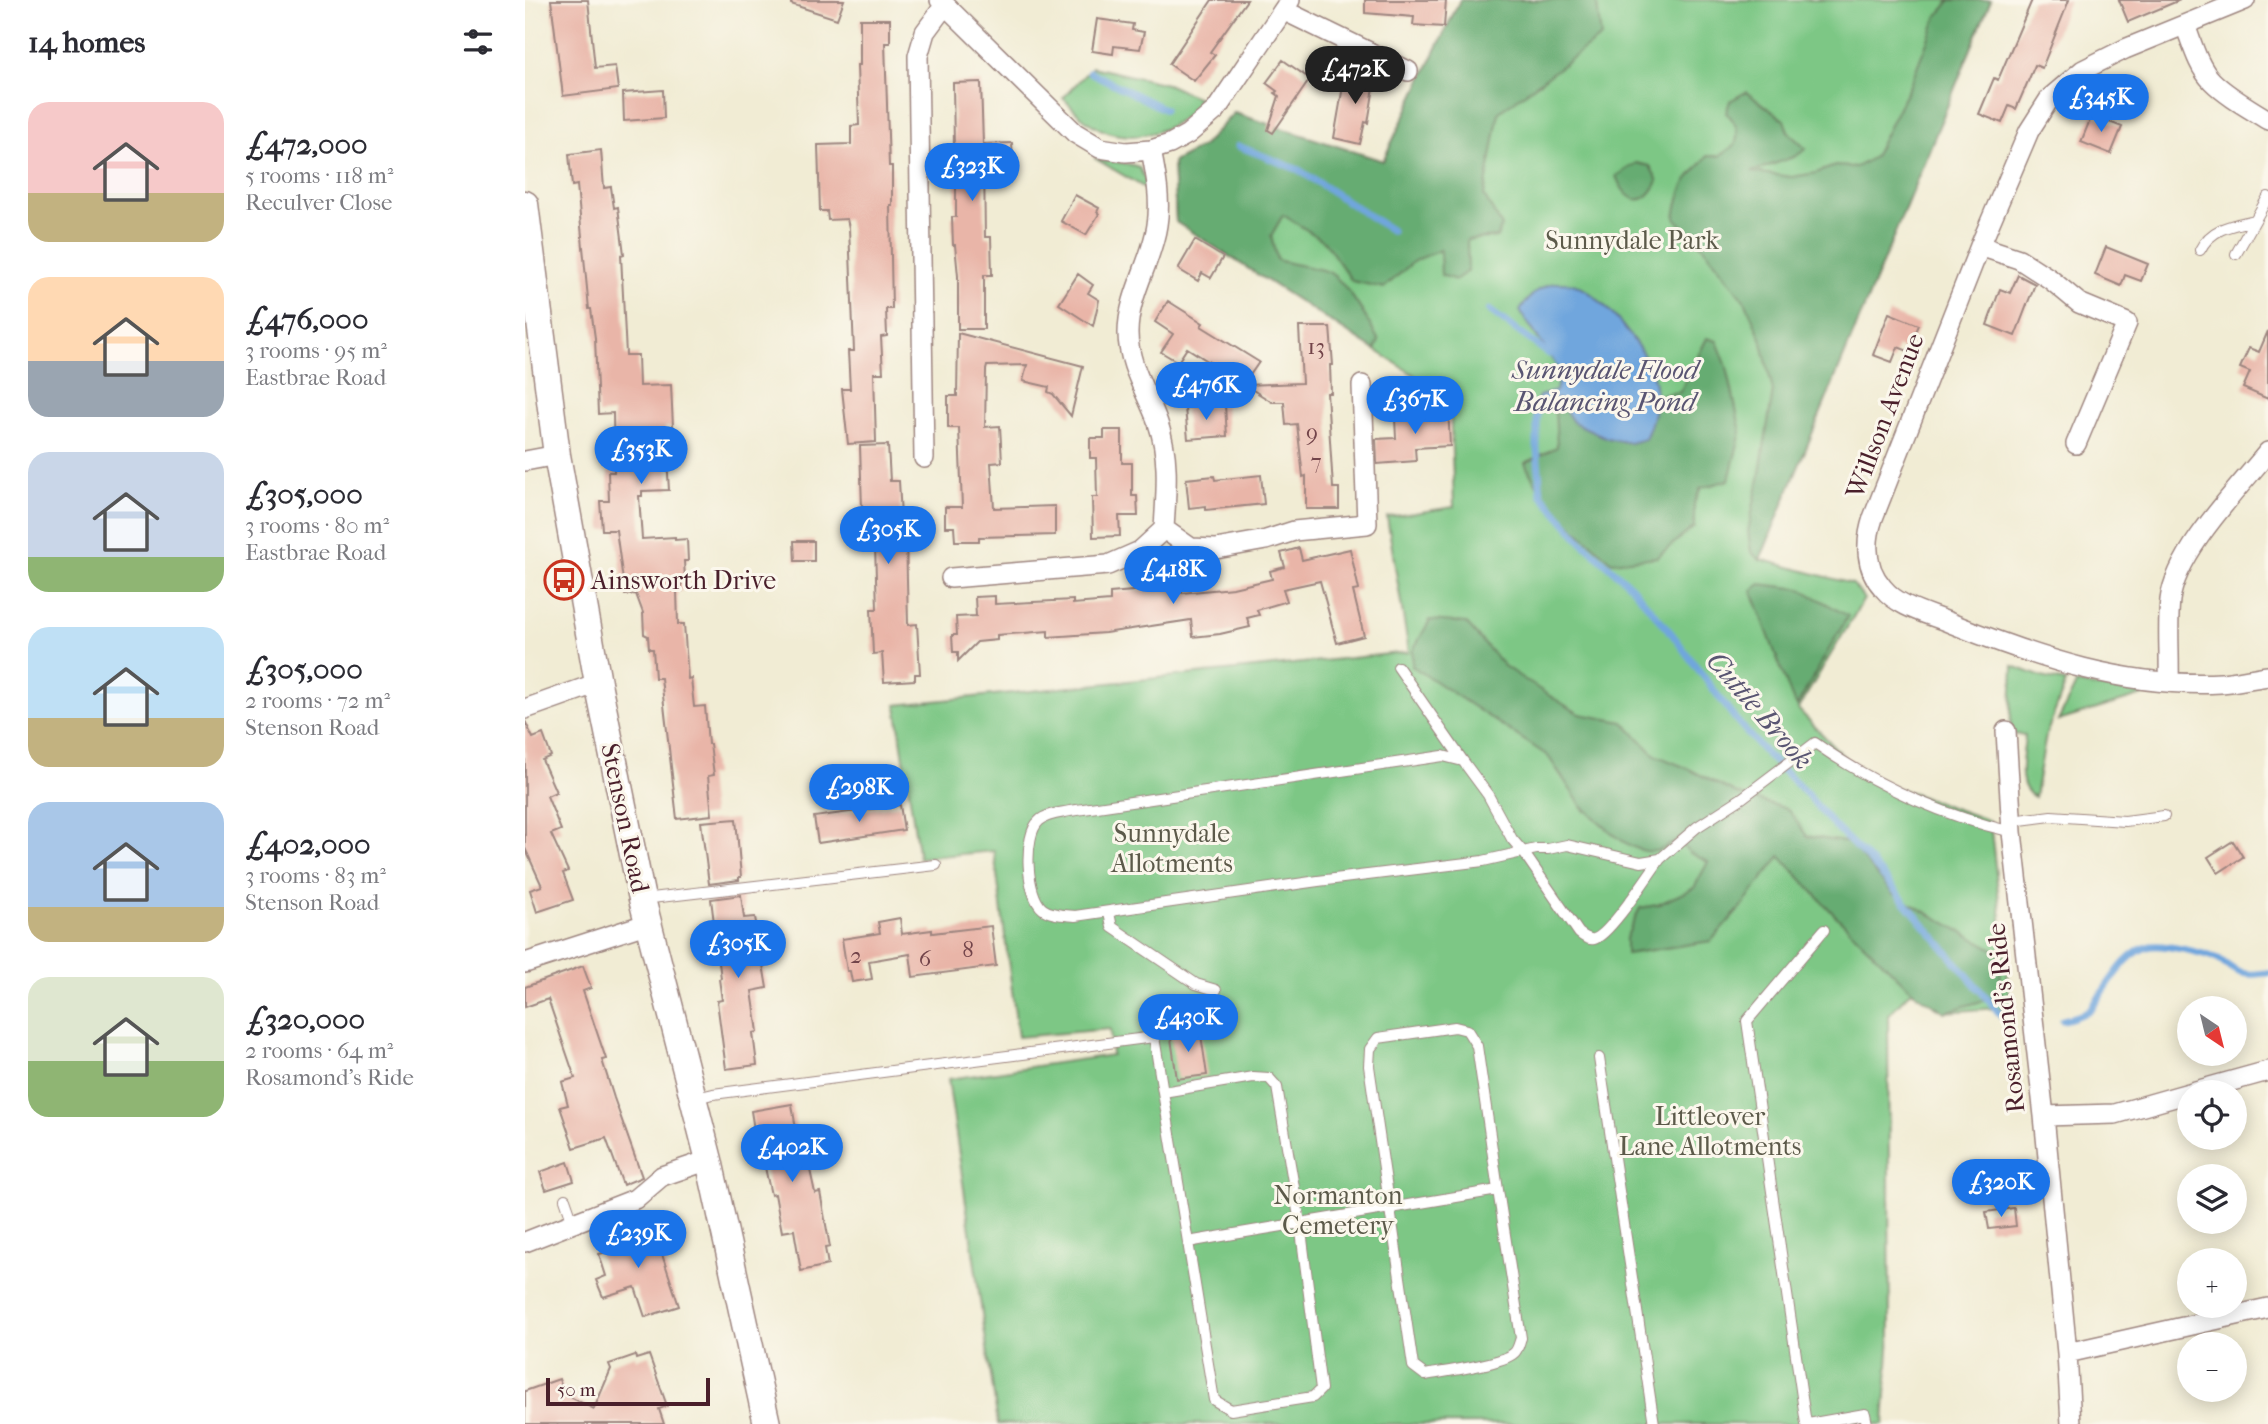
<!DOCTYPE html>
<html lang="en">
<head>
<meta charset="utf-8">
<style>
  body { margin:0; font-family:"IM FELL French Canon",serif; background:#f2f2f3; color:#2b2b33; height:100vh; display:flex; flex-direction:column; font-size:26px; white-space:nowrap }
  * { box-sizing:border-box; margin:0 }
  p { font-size:23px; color:#7c7c81 }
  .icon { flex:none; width:38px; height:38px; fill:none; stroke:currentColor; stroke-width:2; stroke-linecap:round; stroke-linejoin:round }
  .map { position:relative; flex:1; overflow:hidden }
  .side { display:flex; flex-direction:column; background:#fff; width:525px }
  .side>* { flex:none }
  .needle { width:46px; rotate:145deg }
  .controls { position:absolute; left:1652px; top:996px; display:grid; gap:14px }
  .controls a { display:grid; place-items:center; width:70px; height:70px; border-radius:50%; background:#fff; box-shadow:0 4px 18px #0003; font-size:35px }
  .scale { position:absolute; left:21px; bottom:18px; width:164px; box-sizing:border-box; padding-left:7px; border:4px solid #4a1f2b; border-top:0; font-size:19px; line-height:24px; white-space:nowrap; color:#4a1f2b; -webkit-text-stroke:5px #fbf7ec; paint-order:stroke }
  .price { position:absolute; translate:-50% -60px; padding:0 16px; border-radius:24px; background:#1a73e8; color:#fff; font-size:23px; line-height:46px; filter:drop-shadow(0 2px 4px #0008) }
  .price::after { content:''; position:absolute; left:50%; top:42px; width:21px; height:16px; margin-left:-10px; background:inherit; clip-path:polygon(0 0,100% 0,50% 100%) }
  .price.active { background:#222; color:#fff }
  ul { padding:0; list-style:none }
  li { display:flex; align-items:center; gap:21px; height:175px; padding:0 28px }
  li span { display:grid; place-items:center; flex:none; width:196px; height:140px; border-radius:21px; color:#555 }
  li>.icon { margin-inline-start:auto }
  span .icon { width:84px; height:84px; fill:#fffc; stroke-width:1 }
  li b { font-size:30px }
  h2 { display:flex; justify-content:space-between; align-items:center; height:84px; padding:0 28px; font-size:30px }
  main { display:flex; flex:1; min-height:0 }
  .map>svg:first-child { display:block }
</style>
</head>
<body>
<main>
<section class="side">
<h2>14 homes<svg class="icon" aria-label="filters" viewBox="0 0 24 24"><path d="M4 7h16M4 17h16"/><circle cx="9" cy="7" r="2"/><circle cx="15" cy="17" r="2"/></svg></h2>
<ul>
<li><span style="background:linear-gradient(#f6c9c9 65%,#c2b280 0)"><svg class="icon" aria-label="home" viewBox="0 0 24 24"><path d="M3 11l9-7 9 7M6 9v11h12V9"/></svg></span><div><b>£472,000</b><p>5 rooms · 118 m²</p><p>Reculver Close</p></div></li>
<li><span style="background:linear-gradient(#ffd9b3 60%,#9aa5b1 0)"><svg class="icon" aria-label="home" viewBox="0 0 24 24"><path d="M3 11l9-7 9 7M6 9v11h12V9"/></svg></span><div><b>£476,000</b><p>3 rooms · 95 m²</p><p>Eastbrae Road</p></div></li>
<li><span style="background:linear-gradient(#c9d6e8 75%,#8fb573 0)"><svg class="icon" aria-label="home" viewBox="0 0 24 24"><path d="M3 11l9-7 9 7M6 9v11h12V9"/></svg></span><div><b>£305,000</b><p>3 rooms · 80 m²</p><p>Eastbrae Road</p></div></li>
<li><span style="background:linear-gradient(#bfe0f5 65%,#c2b280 0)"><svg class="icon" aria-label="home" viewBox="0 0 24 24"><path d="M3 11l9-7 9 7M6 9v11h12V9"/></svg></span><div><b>£305,000</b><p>2 rooms · 72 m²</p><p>Stenson Road</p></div></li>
<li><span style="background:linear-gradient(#a9c7e8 75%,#c2b280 0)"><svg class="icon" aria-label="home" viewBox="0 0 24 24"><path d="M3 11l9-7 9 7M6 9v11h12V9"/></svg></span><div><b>£402,000</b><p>3 rooms · 83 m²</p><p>Stenson Road</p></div></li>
<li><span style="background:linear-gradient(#dfe7d0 60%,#8fb573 0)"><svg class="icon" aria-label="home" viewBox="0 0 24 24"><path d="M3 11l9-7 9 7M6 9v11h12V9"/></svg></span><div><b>£320,000</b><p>2 rooms · 64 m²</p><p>Rosamond's Ride</p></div></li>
</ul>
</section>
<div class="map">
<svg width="1743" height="1424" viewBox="0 0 1743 1424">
  <rect width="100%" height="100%" fill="#fbf7ec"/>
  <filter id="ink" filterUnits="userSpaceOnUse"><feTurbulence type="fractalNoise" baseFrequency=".0143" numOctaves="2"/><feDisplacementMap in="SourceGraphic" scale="14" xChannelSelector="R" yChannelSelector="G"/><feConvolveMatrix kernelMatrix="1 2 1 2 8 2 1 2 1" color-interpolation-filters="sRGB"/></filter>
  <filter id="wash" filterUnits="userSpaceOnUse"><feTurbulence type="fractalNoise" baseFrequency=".00686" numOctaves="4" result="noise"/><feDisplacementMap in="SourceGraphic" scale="28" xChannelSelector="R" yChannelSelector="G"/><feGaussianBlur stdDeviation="1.57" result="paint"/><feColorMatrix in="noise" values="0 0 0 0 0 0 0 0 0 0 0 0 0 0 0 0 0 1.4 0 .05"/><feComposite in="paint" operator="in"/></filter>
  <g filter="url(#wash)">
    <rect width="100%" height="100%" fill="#f1ecd4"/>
    <!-- green -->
    <path fill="#7dc785" stroke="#647358" stroke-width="2" fill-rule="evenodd" d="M935,0H1466L1235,559L1328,584L1339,599L1273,709L1322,760L1366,786L1465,821L1486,1007L1420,1012L1386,991L1363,1015L1365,1335L1359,1424H473L423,1079L587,1055L585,1029L493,1037L469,851L394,858L371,705L884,652L862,517L929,507L925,398L651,222L648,162L677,147L709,113L858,161ZM1187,841L1257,856L1281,883L1255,856L1244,871Z
      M567,67L642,84L678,100C650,132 605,149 566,124C555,117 547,107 538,98Z
      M569,158C584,163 599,161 614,167L620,179V188Z
      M1488,666L1517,677L1541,682L1521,735L1510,797C1489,788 1499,755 1500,735L1485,734Z
      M1551,684L1621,694L1533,721Z"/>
    <!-- forest -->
    <path fill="#66ac72" stroke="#58664e" stroke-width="2" d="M935,0H1069L1072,4L1076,37L974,112L959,196L977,226L972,237L942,240L943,271L930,280L916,275L915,250L889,261L859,288L827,281L799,241L758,215L746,236L752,260C769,265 785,266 801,271C819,277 845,324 854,341L850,350L651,222L648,162L677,147L709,113L858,161Z
      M1426,0H1466L1235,560L1226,552L1223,531L1234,479L1248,391L1236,338L1221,303L1180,249L1150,218C1152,204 1155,190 1163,179C1169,171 1176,165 1182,156H1194L1210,145C1215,133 1211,121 1201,113L1205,101L1221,92L1259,120L1263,132L1281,149L1271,156L1227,172L1267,177L1291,173L1310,166L1331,167L1349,157L1385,85L1412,16Z
      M1111,163L1125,166L1133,181C1119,210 1101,202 1091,176Z
      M1182,338L1192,341L1202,367L1216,432L1204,480L1176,488L1169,503V527L1132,557L1087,562C1055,533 1017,503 1000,463L1032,447L1030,410L1155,392Z
      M1235,584L1276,589L1323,616L1272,706L1267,698L1227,591Z
      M905,620L941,623L979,666L1020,693L1055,714L1098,722L1130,755L1164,769L1212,794L1263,809L1282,836L1325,843L1368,894L1474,952L1477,995L1420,1012L1387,991L1305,910L1255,856L1212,912L1186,941L1101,954V938L1115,908L1132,905L1169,888L1183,862L1165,853L1156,844L1164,833C1155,838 1145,846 1135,850C1108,859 1078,824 1059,808V810L1023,756L887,666L888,650Z"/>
    <!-- water -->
    <path fill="#6fa6dd" stroke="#5c6284" stroke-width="2" d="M1029,283C1036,283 1044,282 1051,285C1078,296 1123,352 1129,380C1134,401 1128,420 1120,439L1105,443L1082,438L1048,422L1033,399L1017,403L1015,412H1007L1014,396L1031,391L1035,371L995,311C1004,296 1013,288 1029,283Z"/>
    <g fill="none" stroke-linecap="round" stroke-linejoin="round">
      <!-- stream -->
      <path stroke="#6fa6dd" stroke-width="7" d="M565,72L639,109
        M713,146L774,170L867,231
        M964,310L1024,354
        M1015,404L1012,412V449L1016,494L1057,542L1106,586L1147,634L1211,720L1240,753L1280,792L1309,826L1345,861L1476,1015
        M1538,1020C1548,1018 1560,1015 1567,1007C1582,989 1599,951 1626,946C1639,944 1682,953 1694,960C1704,965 1709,973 1722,974C1728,975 1736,973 1743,973"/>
    </g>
    <g id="blocks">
      <!-- building -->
      <path fill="#e9b5a8" d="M26,0H63L70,68L90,66L93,89L38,96Z
        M266,0H319L312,19L266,4Z
        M687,0H722L685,52L690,55L669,81L644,64Z
        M840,0H921L919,27L888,25L889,17L840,13Z
        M1507,0H1544L1517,68L1510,65L1491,109L1484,106L1477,123L1454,114L1469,78L1473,80Z
        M1594,0H1655L1603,22Z
        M335,19H365V43H360L364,166H367V205H365L367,309H361L362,336L356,337L358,373H349L351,442L323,444L317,389H325L323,351H329L324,228L322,219L303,220L302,211H295L293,145L326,144V126L334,125L332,65H335Z
        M572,19L608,24L607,30L619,32L615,49L589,46L588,54L567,51Z
        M758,60L785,79L748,133L743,130L754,96L750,93L752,91L741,83Z
        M821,69L851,75L843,123L840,122L835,144L809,138Z
        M456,82L458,144L487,143L488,161L459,162L460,237H466L467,275H459V329H433V276L430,245H428L427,217H431V147H429L428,83Z
        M138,90L139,118L99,121L98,93Z
        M1567,115L1597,127L1586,154L1556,142Z
        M76,150L79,188L86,187L89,208L93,207L99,254L96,255L101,355H113L114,386L146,385L148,427H140L144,490L117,491V496H114L117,539L150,537V540L162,539L163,561H159L160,579H156L157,591H152L153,624H159L163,679L166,678L169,707L180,706L183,744H185L189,775L183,776L187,815L152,819L136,678H130L128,649H124L123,636L119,634L118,613L111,594L100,595L91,530H77L75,501H84L83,472H89L88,413L73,414L70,338L66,309H64L52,185L47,186L44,154Z
        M550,195L574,208L572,212L574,214L561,235L536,221Z
        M670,240L698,257L686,278L677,273L673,281L653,269Z
        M1581,247L1623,264L1616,281L1600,275L1596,286L1570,275Z
        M553,274L568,285L563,293L574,300L568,326L534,304Z
        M1493,275L1510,284L1490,336L1462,325L1475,289L1485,293Z
        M643,301L678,323L676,326L734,362L719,384L662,348L653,362L636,352L648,334L630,322Z
        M1364,313L1394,325L1383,351L1373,347L1367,362L1348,355Z
        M774,327H805L808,365H805L806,393H802L808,488H814V509H781V476L778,477L772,424L761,425L759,402H747L720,385L777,383Z
        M1743,331V399L1718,388L1725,372L1715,368L1724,348L1734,352Z
        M433,333L558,366L546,416L528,394L523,392L524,387L498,381L502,365L462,366L461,370L460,427L475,426L477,462L466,463L469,508L530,506V535L454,537V541H430L429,527H420V507H437L434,428H423V396H432Z
        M700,405L702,436L663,439L660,408Z
        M923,407L925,446L890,448L891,461L852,464L851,439L871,438L870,418L898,417V408Z
        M579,430H597V463H607V496H612L613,516H594L595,536L568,537L567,497H572L571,458H565V438H579Z
        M363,445L365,481H374L376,516H379L381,536L383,625L392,624L395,674H390V680L359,682L357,653L348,654L346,609H352L350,546L334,532V508H337L335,446Z
        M736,475L739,504L681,510V506L664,508L661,479L689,476L690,480Z
        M269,541H289V561H270Z
        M774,548L777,560L825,549L834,590L828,591L839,636L812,643L795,581L758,589L762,601L732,610L734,615L722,618L725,627L695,634L668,637L666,620L580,633L523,637V631L472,635V640L452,642L433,661V652H428L427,635H432L431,617L451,616L450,597L470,596V604L548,600V604L585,601V593L620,590L619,584L655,579L657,593L708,588L747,579L745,571L760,567L756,553Z
        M0,721L8,738L18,734L26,756L17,760L31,792L22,796L36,830L26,834L43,871L38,873L48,900L12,912L5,890L17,886L0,848Z
        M375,805L379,830L293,843L289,817Z
        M211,819L216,877H214V880L184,884L176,822Z
        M1708,841L1718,857L1693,873L1683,857Z
        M216,895L219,918L230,917L242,988L227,991L233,1032L228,1033L232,1065L201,1069L192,1001L197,1000L194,979L196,978L186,899Z
        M375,918L377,934L407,930V933L466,926L471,966L388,977L385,954L344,961L347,979L327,982L325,971H322L317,939L355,933L353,922Z
        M58,966L66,988L58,991L81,1059L77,1060L89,1098L117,1177L98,1185L81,1138L49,1148L35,1107L43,1105L37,1082L50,1078L23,999L0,1007V987Z
        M675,1028L682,1075L652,1079L645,1032Z
        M267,1104L274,1149L280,1147L290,1193L295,1192L305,1247L300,1248L303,1265L276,1271L269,1230L257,1232L250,1194L246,1195L233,1135L230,1136L226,1111Z
        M43,1162L49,1181L21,1190L15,1172Z
        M1489,1208L1491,1226L1464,1229L1461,1212Z
        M126,1221L154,1306L120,1317L110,1287L78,1297L71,1280L81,1276L74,1254L82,1252L80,1246L93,1242L90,1233Z
        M110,1355L111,1359L124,1355L142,1406L134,1409L139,1424H0V1391L34,1379L39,1394L69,1409L86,1369L84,1364Z"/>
    </g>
  </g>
  <g filter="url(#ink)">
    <use href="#blocks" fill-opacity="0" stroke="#9e8680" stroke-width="2"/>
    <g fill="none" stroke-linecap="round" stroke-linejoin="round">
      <!-- lane casing -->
      <g stroke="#9e8680" stroke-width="12">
        <path id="lane" d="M1675,250C1686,228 1707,225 1730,220
          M1711,254L1743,197
          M873,667L938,761
          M1487,821L1526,816L1600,821L1639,816
          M1135,859C1124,874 1084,936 1069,939C1063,940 1059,937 1054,933L999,853L987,839L963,795L938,761L918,756L545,811C536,813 521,814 514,821C498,835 501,896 518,909C526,915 540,915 550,916L793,881L958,861L1011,849H1023L1042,845L1116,862L1135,859L1172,827L1217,798L1290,743C1351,786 1415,815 1487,832
          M118,899L411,865
          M584,913L587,927L671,984L691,990
          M1074,1058L1129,1424
          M171,1098L188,1094L629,1037L638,1092
          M40,1199L48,1222
          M663,1242L638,1092L728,1077L744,1078L752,1087L775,1223L796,1389L788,1397L706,1410L689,1400L663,1242C766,1224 869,1207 973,1190L952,1046L942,1030L930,1027L853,1038L845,1049L844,1066L888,1366L900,1375C917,1372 978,1364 989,1353C993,1350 994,1343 996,1338L973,1190
          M1281,1424L1222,1021L1299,930
          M1283,1424L1340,1414L1342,1424"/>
      </g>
      <!-- street casing -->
      <g stroke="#9e8680" stroke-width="22">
        <path id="street" d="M415,0L550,133L575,148L601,152L626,150L645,144L663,134L691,110L765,0
          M1720,0L1600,49L1558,70L1525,98L1504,131L1455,246L1348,518C1340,542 1340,568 1358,588C1374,608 1405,614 1428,624C1513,658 1602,688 1696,683C1711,682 1727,678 1743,676
          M760,11L883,71
          M1660,25C1667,43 1673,67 1687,81C1703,97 1724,108 1743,120
          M1455,246L1494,259L1525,279L1554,303L1602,323L1551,444
          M399,458L393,56L400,32L420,5
          M0,461L32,455
          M639,529L666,548L691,549L741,540L769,531L842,524L837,385
          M426,578L583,565L615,551L639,529C641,493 645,458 633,423C623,394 603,366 603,333C603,295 627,261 632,225C636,200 631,175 626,150
          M1644,682C1645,655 1642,627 1645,600C1651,552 1713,489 1743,452
          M0,709L73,683
          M1481,731L1487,832L1519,1116L1542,1353L1546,1424
          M0,963L124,923
          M1667,1092L1743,1071
          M1519,1116L1590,1114L1664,1093
          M0,1242L110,1199L137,1176L184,1160
          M1542,1353L1743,1308"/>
      </g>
      <!-- secondary casing -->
      <g stroke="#9e8680" stroke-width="29">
        <path id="secondary" d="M0,204L32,455L73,683L117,899L184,1160L242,1424"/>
      </g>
      <!-- lane -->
      <use href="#lane" stroke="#fff" stroke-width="10"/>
      <!-- street -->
      <use href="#street" stroke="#fff" stroke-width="19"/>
      <!-- secondary -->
      <use href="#secondary" stroke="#fff" stroke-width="26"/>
    </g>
  </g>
  <!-- icons -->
  <defs>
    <g id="bus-ring" transform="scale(2.0125)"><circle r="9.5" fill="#fbf7ec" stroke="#c8321e" stroke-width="1.5"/><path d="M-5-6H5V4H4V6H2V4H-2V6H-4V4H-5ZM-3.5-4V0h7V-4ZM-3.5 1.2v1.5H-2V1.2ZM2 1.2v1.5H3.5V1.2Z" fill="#c8321e"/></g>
  </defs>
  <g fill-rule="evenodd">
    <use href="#bus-ring" x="39" y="580"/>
  </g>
  <g text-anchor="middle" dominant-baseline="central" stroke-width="6" stroke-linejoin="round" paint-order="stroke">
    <!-- number labels -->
    <g font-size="23" fill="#72444a">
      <text x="791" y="346">13</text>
      <text x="787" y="432">9</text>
      <text x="791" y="461">7</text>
      <text x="443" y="949">8</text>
      <text x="331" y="955">2</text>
      <text x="400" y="958">6</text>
    </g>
    <!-- park labels -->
    <g font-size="26" fill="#5c5a4a" stroke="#fbf7ec">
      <text x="1107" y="240">Sunnydale Park</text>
      <text x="647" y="833">Sunnydale<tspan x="647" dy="30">Allotments</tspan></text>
      <text x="1185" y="1116">Littleover<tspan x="1185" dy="30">Lane Allotments</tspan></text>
      <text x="813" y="1195">Normanton<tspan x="813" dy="30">Cemetery</tspan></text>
    </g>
    <!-- street labels -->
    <g font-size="26" fill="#4a1f2b" stroke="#fbf7ec">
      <text transform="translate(1360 416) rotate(-69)">Willson Avenue</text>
      <text transform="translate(100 818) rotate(78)">Stenson Road</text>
      <text transform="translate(1481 1018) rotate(-96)">Rosamond's Ride</text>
    </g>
    <!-- poi labels -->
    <g font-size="26" fill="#4a1f2b" stroke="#fbf7ec" text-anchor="start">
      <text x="66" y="580">Ainsworth Drive</text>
    </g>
    <!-- water labels -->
    <g font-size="28" font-style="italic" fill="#595572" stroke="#fbf7ec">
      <text x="1080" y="369">Sunnydale Flood<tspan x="1080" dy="32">Balancing Pond</tspan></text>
      <text transform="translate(1235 710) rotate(49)">Cuttle Brook</text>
    </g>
  </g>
</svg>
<div class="controls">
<a><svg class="needle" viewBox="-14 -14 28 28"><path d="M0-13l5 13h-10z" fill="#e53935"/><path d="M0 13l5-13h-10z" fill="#7c7c81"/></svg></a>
<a><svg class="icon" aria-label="locate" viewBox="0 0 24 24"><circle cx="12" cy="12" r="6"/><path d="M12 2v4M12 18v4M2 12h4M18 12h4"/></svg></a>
<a><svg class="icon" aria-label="layers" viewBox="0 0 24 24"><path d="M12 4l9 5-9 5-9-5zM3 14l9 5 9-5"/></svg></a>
<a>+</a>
<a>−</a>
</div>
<div class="scale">50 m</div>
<b class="price active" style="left:830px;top:106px">£472K</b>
<b class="price" style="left:1576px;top:134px">£345K</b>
<b class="price" style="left:447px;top:203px">£323K</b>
<b class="price" style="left:681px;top:422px">£476K</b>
<b class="price" style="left:890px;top:436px">£367K</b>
<b class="price" style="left:116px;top:486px">£353K</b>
<b class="price" style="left:363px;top:566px">£305K</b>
<b class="price" style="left:648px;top:606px">£418K</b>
<b class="price" style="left:334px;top:824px">£298K</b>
<b class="price" style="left:213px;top:980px">£305K</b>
<b class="price" style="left:663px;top:1054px">£430K</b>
<b class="price" style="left:267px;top:1184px">£402K</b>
<b class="price" style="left:1476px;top:1219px">£320K</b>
<b class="price" style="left:113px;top:1270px">£239K</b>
</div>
</main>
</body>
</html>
